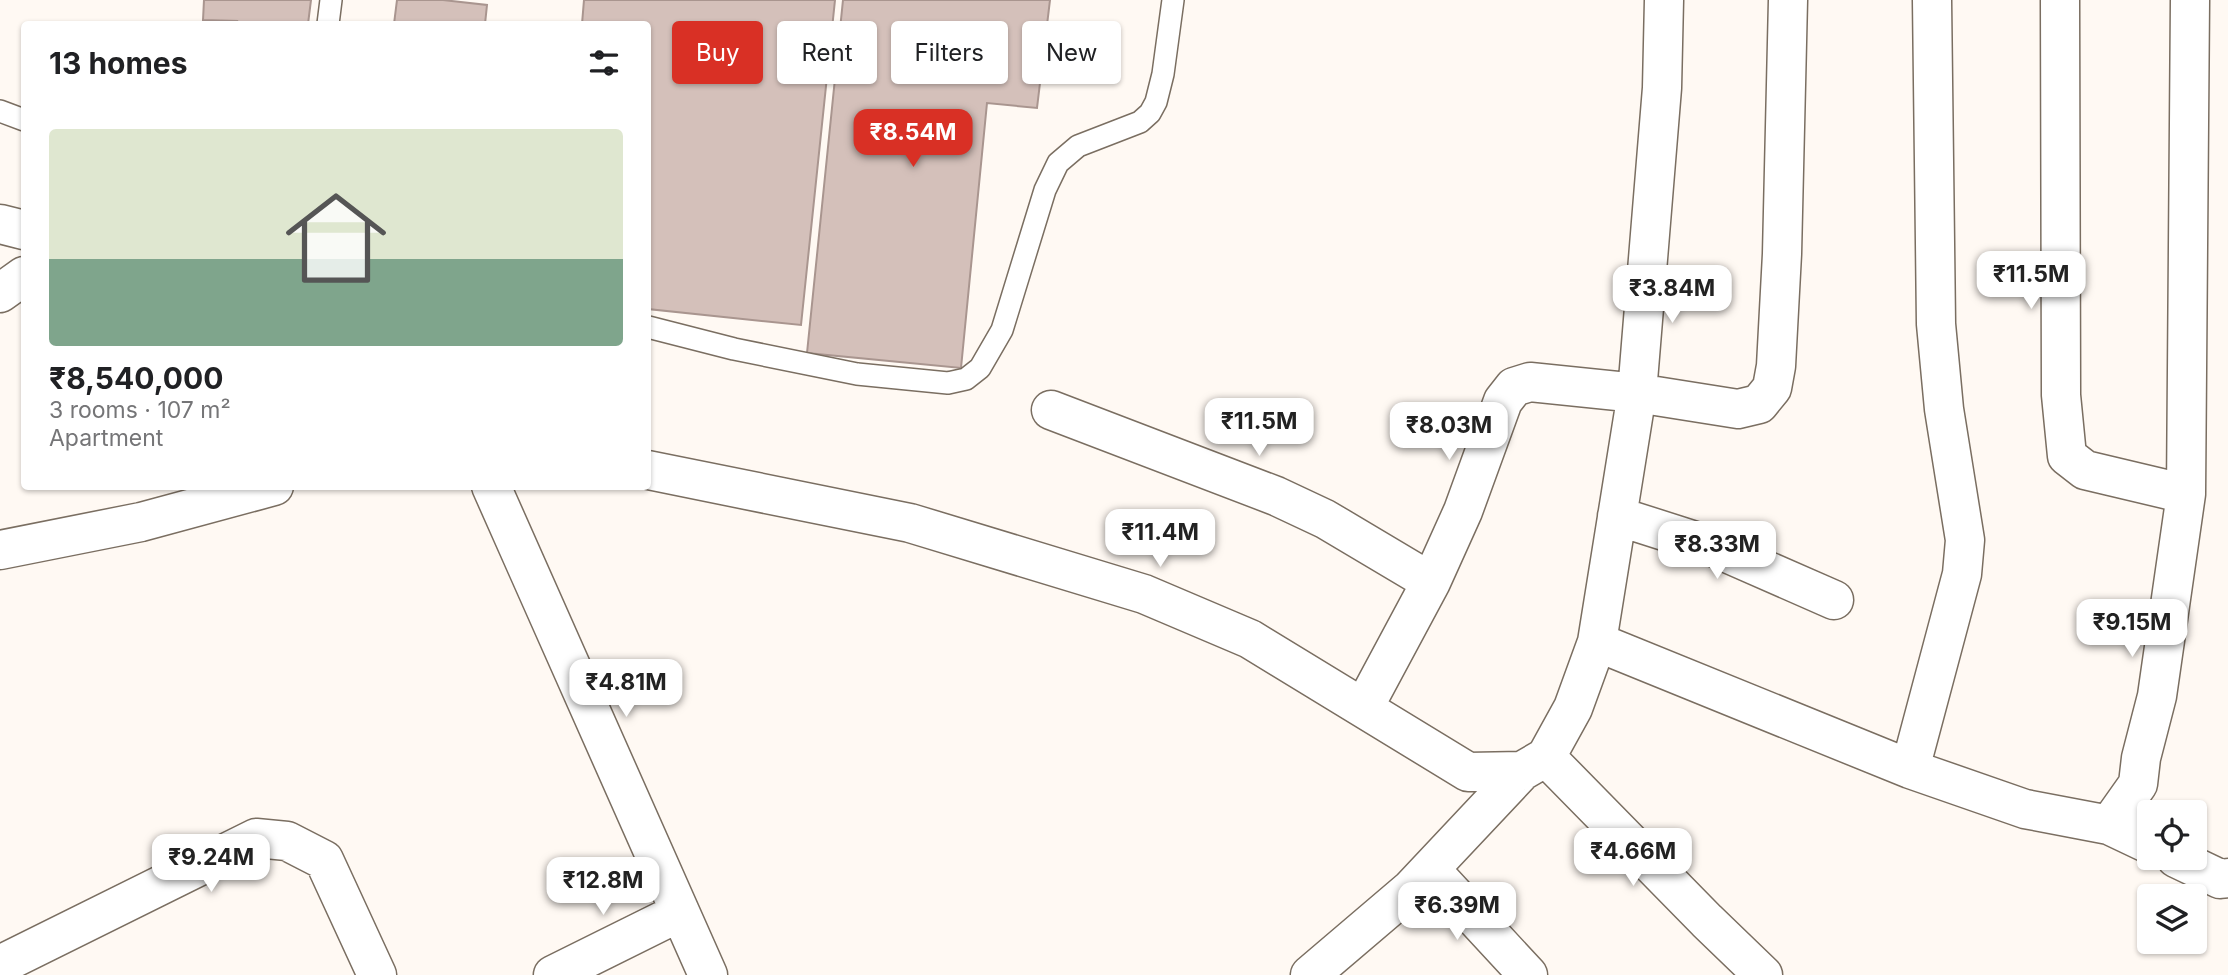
<!DOCTYPE html>
<html lang="en">
<head>
<meta charset="utf-8">
<style>
  body { margin:0; font-family:Inter,sans-serif; background:#f6f6f6; color:#202124; height:100vh; display:flex; flex-direction:column; font-size:26px; white-space:nowrap }
  * { box-sizing:border-box; margin:0 }
  p { font-size:23px; color:#757577 }
  .icon { flex:none; width:38px; height:38px; fill:none; stroke:currentColor; stroke-width:2; stroke-linecap:round; stroke-linejoin:round }
  .map { position:relative; flex:1; overflow:hidden }
  .panel { position:absolute; left:21px; top:21px; width:630px; height:469px; display:flex; flex-direction:column; background:#fff; border-radius:7px; box-shadow:0 2px 5px #0004 }
  .panel>* { flex:none }
  .top-card { position:absolute; left:672px; top:21px; width:665px; height:63px; display:flex; gap:14px }
  .controls { position:absolute; left:2137px; top:800px; display:grid; gap:14px }
  .controls a { display:grid; place-items:center; width:70px; height:70px; border-radius:7px; background:#fff; box-shadow:0 2px 5px #0004; font-size:35px }
  .price { position:absolute; translate:-50% -60px; padding:0 16px; border-radius:14px; background:#fff; color:#222; font-size:23px; line-height:46px; filter:drop-shadow(0 2px 4px #0008) }
  .price::after { content:''; position:absolute; left:50%; top:42px; width:21px; height:16px; margin-left:-10px; background:inherit; clip-path:polygon(0 0,100% 0,50% 100%) }
  .price.current { background:#d93025; color:#fff }
  ul { padding:0; list-style:none }
  li { display:grid; align-content:center; gap:14px; height:371px; padding:0 28px }
  li span { display:grid; place-items:center; height:217px; border-radius:7px; color:#555 }
  li>.icon { margin-inline-start:auto }
  span .icon { width:126px; height:126px; fill:#fffc; stroke-width:1 }
  li b { font-size:30px }
  h2 { display:flex; justify-content:space-between; align-items:center; height:84px; padding:0 28px; font-size:30px }
  .tag { padding:0 24px; border-radius:7px; background:#fff; box-shadow:0 2px 5px #0004; font-size:24px; line-height:63px }
  .tag.current { background:#d93025; color:#fff }
  .map>svg:first-child { display:block }
</style>
</head>
<body>
<div class="map">
<svg width="2228" height="975" viewBox="0 0 2228 975">
  <rect width="100%" height="100%" fill="#fff9f3"/>
  <!-- building -->
  <path fill="#d4c0ba" stroke="#a9958f" stroke-width="2" d="M204,0H311L308,24H236L237,21L203,20Z
    M397,0H443L487,5L485,24H394Z
    M584,0H835L801,325L648,309V24H582Z
    M843,0H1050L1037,108L987,103L961,368L807,353Z"/>
  <g fill="none" stroke-linecap="round" stroke-linejoin="round">
    <!-- lane casing -->
    <g stroke="#7a6e61" stroke-width="24">
      <path id="lane" d="M328,24L331,0
        M0,111L24,120
        M648,327L734,349L857,374L948,383L966,379L980,368L1002,330L1045,190L1058,163L1078,146L1140,122L1150,113L1156,102L1163,74L1173,0"/>
    </g>
    <!-- street casing -->
    <g stroke="#7a6e61" stroke-width="41">
      <path id="street" d="M2060,0L2061,395L2067,456L2085,470L2186,494
        M0,224L24,230
        M0,293L24,276
        M1051,410L1276,496L1325,519L1431,582
        M648,470L910,523L1144,594L1250,639L1468,772L1522,771L1546,757L1573,708L1597,642L1637,393L1662,88L1664,0
        M491,486L708,975
        M1617,516L1711,546L1834,600
        M0,550L141,522L274,486
        M1597,642L1910,769L2025,809L2109,825L2138,784L2141,758L2157,696L2186,494L2190,0
        M1364,707L1431,582L1463,511L1503,401L1514,387L1530,382L1637,393L1738,409L1759,404L1772,388L1776,366L1782,254L1788,0
        M1546,757L1707,921L1763,975
        M1910,769L1962,574L1965,540L1944,409L1936,324L1932,0
        M2109,825L2149,844
        M2176,858L2220,879L2228,878
        M1430,869L1528,975
        M0,965L256,838L287,841L324,860L377,975
        M553,975L680,912
        M1310,975L1411,889L1522,771"/>
    </g>
    <!-- lane -->
    <use href="#lane" stroke="#fff" stroke-width="21"/>
    <!-- street -->
    <use href="#street" stroke="#fff" stroke-width="38"/>
  </g>
</svg>
<div class="controls">
<a><svg class="icon" aria-label="locate" viewBox="0 0 24 24"><circle cx="12" cy="12" r="6"/><path d="M12 2v4M12 18v4M2 12h4M18 12h4"/></svg></a>
<a><svg class="icon" aria-label="layers" viewBox="0 0 24 24"><path d="M12 4l9 5-9 5-9-5zM3 14l9 5 9-5"/></svg></a>
</div>
<b class="price current" style="left:913px;top:169px">₹8.54M</b>
<b class="price" style="left:2031px;top:311px">₹11.5M</b>
<b class="price" style="left:1672px;top:325px">₹3.84M</b>
<b class="price" style="left:1259px;top:458px">₹11.5M</b>
<b class="price" style="left:1449px;top:462px">₹8.03M</b>
<b class="price" style="left:1160px;top:569px">₹11.4M</b>
<b class="price" style="left:1717px;top:581px">₹8.33M</b>
<b class="price" style="left:2132px;top:659px">₹9.15M</b>
<b class="price" style="left:626px;top:719px">₹4.81M</b>
<b class="price" style="left:1633px;top:888px">₹4.66M</b>
<b class="price" style="left:211px;top:894px">₹9.24M</b>
<b class="price" style="left:603px;top:917px">₹12.8M</b>
<b class="price" style="left:1457px;top:942px">₹6.39M</b>
<div class="top-card">
<a class="tag current">Buy</a>
<a class="tag">Rent</a>
<a class="tag">Filters</a>
<a class="tag">New</a>
</div>
<section class="panel">
<h2>13 homes<svg class="icon" aria-label="filters" viewBox="0 0 24 24"><path d="M4 7h16M4 17h16"/><circle cx="9" cy="7" r="2"/><circle cx="15" cy="17" r="2"/></svg></h2>
<ul>
<li><span style="background:linear-gradient(#dfe7d0 60%,#7fa58c 0)"><svg class="icon" aria-label="home" viewBox="0 0 24 24"><path d="M3 11l9-7 9 7M6 9v11h12V9"/></svg></span><div><b>₹8,540,000</b><p>3 rooms · 107 m²</p><p>Apartment</p></div></li>
</ul>
</section>
</div>
</body>
</html>
